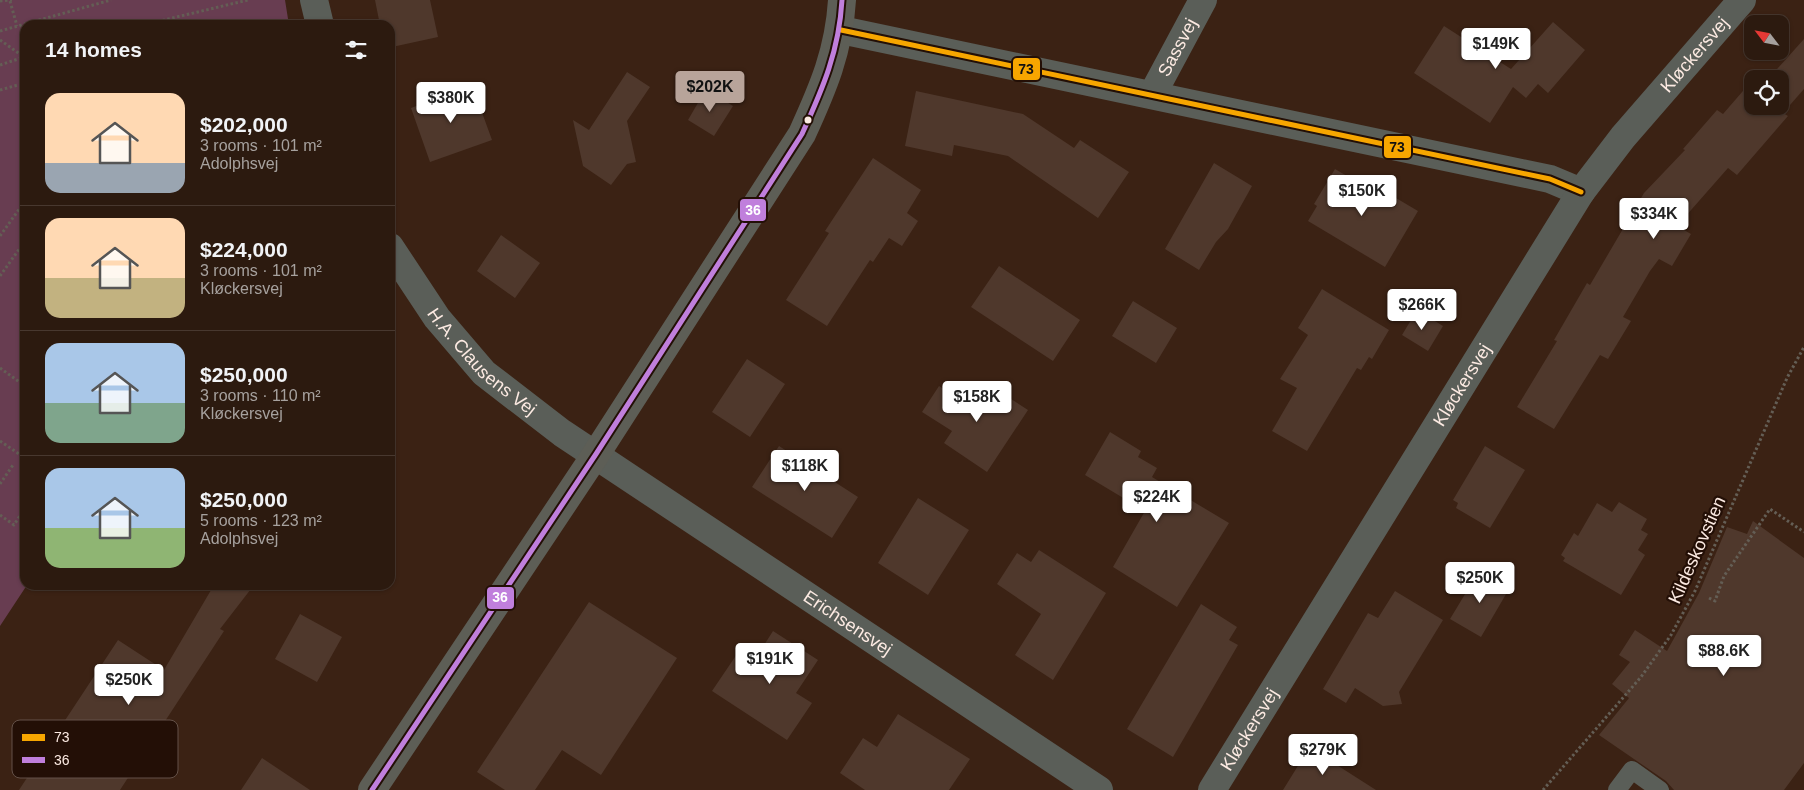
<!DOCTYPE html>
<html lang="en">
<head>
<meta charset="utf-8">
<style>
  body { margin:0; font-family:Helvetica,sans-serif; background:#38271d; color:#f1f3f6; height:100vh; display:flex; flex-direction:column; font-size:19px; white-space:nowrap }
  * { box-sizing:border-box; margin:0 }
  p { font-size:16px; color:#a6a19e }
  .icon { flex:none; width:28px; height:28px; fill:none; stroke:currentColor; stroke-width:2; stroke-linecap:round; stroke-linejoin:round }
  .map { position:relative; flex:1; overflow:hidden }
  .details { position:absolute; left:20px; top:20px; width:375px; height:570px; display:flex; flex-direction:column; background:#2c1a0f; border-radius:15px; box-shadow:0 1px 4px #0004,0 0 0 1px #48382f }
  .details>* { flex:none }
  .needle { width:32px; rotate:302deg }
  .fabs { position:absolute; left:1744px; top:15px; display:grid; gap:10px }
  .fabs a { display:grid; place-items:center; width:45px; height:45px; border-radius:10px; background:#2c1a0f; box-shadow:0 1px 4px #0004,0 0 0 1px #48382f; font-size:25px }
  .price { position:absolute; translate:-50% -42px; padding:0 11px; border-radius:5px; background:#fff; color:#222; font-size:16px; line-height:32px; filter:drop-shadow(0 1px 2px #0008) }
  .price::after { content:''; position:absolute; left:50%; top:30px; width:15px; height:11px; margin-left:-8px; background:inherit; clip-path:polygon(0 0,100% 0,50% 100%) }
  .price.on { background:#b8a49a; color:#111 }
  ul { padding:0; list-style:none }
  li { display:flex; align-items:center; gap:15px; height:125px; padding:0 25px }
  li+li { border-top:1px solid #48382f }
  li span { display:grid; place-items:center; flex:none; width:140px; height:100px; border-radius:15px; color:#555 }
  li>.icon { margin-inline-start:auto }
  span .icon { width:60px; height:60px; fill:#fffc; stroke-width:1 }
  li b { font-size:21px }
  h2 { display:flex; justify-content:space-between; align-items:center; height:60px; padding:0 25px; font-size:21px }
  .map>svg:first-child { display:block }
</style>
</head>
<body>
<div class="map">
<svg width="1804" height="790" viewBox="0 0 1804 790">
  <rect width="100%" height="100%" fill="#3b2214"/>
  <!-- green -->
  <path fill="#683d51" d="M0,0H285L289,25H25V585H27L0,626Z"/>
  <!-- building -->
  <path fill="#4f382c" d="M375,0H430L438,37L392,47L390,25H380Z
    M1553,22L1585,50L1548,93L1538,84L1526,98L1513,87L1490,123L1414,73L1444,26L1511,69Z
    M1804,39V89L1783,113L1788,116L1737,175L1728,168L1677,226L1691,234L1672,266L1659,259L1650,271L1623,317L1631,321L1608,359L1600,355L1554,429L1517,407L1557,341L1554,340L1587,283L1590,285L1644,193L1685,150L1683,149L1717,110L1723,114L1749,84L1752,87V106H1780V79H1768Z
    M627,72L650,87L627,121L636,162L627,164L611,185L583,166L573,120L589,130Z
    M472,85L492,140L430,162L411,108Z
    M706,89L733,106L714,136L688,120Z
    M916,91L1023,114L1074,148L1080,140L1129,172L1098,218L1008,156L954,145L952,156L905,146Z
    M873,158L921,190L907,213L918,221L902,246L889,238L873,262L870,260L827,326L786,300L829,233L825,231Z
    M1214,163L1252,186L1228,229L1216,242L1199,270L1165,249Z
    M1335,169L1376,193L1379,188L1418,211L1385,267L1308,221L1317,206L1314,204Z
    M501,235L540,263L515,298L477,271Z
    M999,266L1080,320L1053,361L971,307Z
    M1322,289L1389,330L1372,359L1369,357L1361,370L1357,368L1307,451L1272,431L1297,388L1280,379L1308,335L1298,328Z
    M1133,301L1177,328L1156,363L1112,336Z
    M1417,310L1443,326L1428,351L1402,335Z
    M747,359L785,384L750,437L712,412Z
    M985,382L1028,410L987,472L944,443L952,431L922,412L939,386L970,405Z
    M1110,432L1141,451L1138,457L1157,468L1152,477L1229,523L1177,607L1113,567L1145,511L1085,475Z
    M779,446L858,497L832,538L752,487Z
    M1485,446L1525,470L1490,528L1456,508L1458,503L1453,500Z
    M918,498L969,530L928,595L878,563Z
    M1619,502L1647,519L1641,530L1648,534L1638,550L1645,555L1621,595L1563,561L1565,558L1561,555L1574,533L1578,536L1597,503L1612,512Z
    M1753,521L1804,558V763L1784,790H1674L1666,781L1599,735L1629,698L1612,684L1630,662L1619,655L1635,630L1667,651L1699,593L1727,527L1747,534Z
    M1039,550L1106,593L1053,680L1015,655L1041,614L997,584L1017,553L1031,562Z
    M1479,571L1509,589L1481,637L1450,619Z
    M214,585H254L220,629L224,631L120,790H19L118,640L164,670Z
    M1395,591L1443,620L1399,692L1402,704L1383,706L1355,688L1346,703L1323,689L1368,613L1378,618Z
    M589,602L677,658L601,775L562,750L535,790H505L477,772Z
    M1201,604L1237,627L1229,640L1238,645L1173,757L1127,729Z
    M300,614L342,637L317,682L275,659Z
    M773,631L818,660L796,693L812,703L787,740L712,691L737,654L752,664Z
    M898,714L970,759L949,790H865L840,773L863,738L877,747Z
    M1309,748L1329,760L1376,790H1283Z
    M262,758L310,790H241Z"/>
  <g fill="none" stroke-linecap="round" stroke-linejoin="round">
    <!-- path -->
    <path stroke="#645e55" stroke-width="3" stroke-dasharray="2.5 2.5" stroke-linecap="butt" d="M0,1L12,0
      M10,1L17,26
      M143,25L248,0
      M0,31L111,0
      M0,40L24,57
      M0,65L24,57
      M0,90L25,83
      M0,236L25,201
      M0,276L25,241
      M0,368L25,386
      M0,441L25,458
      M0,484L13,465
      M0,515L14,525L25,508
      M1709,598L1715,601L1724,576L1770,509L1804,532
      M1543,790L1641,677L1671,635L1695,591L1787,378L1804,347"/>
    <!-- lane -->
    <path stroke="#5a5e58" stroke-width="18" d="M1617,790L1632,770L1660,790"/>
    <!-- street -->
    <g stroke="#5a5e58" stroke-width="28">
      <path d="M314,0L320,25"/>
      <path d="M841,30L1550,179L1581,192"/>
      <path id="s1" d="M1152,95L1203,0"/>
      <path id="s2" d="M390,247L437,318L484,373L562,433L1099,790"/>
      <path id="s3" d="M1212,790L1581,192L1623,137L1742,0"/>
    </g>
    <!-- secondary -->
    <path stroke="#5d5e56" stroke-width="28" d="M372,790L596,454L802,134C823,88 839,51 842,0"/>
    <!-- bus-1 casing -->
    <g stroke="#230f06" stroke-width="9">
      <path id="bus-1" d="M841,30L1550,179L1581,192"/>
    </g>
    <!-- bus-2 casing -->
    <g stroke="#230f06" stroke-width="9">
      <path id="bus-2" d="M372,790L596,454L802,134C823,88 839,51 842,0"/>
    </g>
    <!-- bus-1 -->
    <use href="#bus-1" stroke="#f7a600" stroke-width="5"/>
    <!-- bus-2 -->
    <use href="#bus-2" stroke="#c07fdc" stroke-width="5"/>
  </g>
  <!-- markers -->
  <circle fill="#fceae2" stroke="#230f06" stroke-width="2" cx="808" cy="120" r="4.5"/>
  <g text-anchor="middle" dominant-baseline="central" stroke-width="4.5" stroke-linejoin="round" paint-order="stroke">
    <!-- street labels -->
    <g font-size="18" fill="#fceae2" stroke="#230f06">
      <text stroke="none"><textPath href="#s1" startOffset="54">Sassvej</textPath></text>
      <text stroke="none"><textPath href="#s3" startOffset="881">Kløckersvej</textPath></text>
      <text stroke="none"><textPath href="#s2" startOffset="148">H.A. Clausens Vej</textPath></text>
      <text stroke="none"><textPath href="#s3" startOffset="476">Kløckersvej</textPath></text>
      <text transform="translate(1697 550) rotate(-66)">Kildeskovstien</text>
      <text stroke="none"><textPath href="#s2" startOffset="599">Erichsensvej</textPath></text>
      <text stroke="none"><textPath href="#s3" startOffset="71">Kløckersvej</textPath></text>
    </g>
  </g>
  <!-- legend -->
  <rect x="12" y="720" width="166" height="58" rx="8" fill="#230f06" stroke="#645148" stroke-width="1"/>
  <rect x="22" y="734" width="23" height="7" fill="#f7a600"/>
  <rect x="22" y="757" width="23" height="6" fill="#c07fdc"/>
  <g font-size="14" fill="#fceae2">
    <text x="54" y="742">73</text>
    <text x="54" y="765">36</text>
  </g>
  <g stroke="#230f06" stroke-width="2">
    <rect x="1012" y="57" width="29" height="24" rx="5" fill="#f7a600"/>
    <rect x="1383" y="135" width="29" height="24" rx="5" fill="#f7a600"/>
    <rect x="739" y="198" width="28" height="24" rx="5" fill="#c07fdc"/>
    <rect x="486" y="586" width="29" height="24" rx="5" fill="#c07fdc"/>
  </g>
  <g font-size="14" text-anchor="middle" font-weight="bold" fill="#fff">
    <text x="753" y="215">36</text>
    <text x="500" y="602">36</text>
  </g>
  <g font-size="14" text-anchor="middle" font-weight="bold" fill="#111">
    <text x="1026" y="74">73</text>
    <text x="1397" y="152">73</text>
  </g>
</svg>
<div class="fabs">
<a><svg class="needle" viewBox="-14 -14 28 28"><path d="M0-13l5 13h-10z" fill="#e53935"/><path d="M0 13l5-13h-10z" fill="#a6a19e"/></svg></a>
<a><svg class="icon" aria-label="locate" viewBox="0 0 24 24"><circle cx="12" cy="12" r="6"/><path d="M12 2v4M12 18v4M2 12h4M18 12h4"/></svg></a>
</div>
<b class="price" style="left:1496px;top:70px">$149K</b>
<b class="price on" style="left:710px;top:113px">$202K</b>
<b class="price" style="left:451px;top:124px">$380K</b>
<b class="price" style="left:1362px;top:217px">$150K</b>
<b class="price" style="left:1654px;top:240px">$334K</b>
<b class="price" style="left:1422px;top:331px">$266K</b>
<b class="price" style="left:977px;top:423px">$158K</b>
<b class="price" style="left:805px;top:492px">$118K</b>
<b class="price" style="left:1157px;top:523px">$224K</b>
<b class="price" style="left:1480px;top:604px">$250K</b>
<b class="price" style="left:1724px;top:677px">$88.6K</b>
<b class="price" style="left:770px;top:685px">$191K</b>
<b class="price" style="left:129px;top:706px">$250K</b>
<b class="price" style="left:1323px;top:776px">$279K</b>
<section class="details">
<h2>14 homes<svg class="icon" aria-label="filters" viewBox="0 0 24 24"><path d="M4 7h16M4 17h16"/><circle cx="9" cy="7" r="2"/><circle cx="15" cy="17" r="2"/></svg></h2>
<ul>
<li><span style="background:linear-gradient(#ffd9b3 70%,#9aa5b1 0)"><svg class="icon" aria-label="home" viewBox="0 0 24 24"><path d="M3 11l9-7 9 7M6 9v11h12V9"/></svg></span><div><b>$202,000</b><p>3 rooms · 101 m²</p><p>Adolphsvej</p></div></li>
<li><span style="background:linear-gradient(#ffd9b3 60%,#c2b280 0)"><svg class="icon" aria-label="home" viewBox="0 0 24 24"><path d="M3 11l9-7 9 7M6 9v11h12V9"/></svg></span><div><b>$224,000</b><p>3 rooms · 101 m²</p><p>Kløckersvej</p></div></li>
<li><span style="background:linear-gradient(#a9c7e8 60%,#7fa58c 0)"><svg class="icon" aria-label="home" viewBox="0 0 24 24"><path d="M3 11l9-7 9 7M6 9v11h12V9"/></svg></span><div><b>$250,000</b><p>3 rooms · 110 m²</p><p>Kløckersvej</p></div></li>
<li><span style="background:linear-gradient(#a9c7e8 60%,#8fb573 0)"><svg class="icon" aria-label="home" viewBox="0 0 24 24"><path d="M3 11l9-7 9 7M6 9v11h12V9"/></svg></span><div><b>$250,000</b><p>5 rooms · 123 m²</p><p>Adolphsvej</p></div></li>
</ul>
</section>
</div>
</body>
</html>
